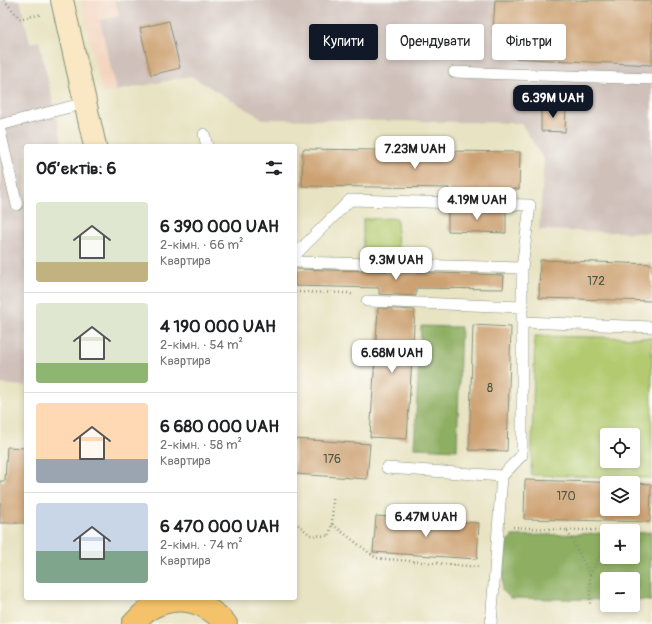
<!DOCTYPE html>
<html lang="uk">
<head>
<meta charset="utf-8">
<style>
  body { margin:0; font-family:Pangolin,sans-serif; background:#f6f6f6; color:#202124; height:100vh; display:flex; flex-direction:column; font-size:15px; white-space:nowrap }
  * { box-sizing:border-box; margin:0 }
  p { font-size:13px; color:#757577 }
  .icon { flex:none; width:22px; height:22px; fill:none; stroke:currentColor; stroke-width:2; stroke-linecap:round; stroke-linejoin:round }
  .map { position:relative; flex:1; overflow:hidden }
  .panel { position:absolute; left:24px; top:144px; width:273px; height:456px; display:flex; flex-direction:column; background:#fff; border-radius:4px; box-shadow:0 2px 6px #0003 }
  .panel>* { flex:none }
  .guide { position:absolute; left:309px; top:24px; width:283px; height:36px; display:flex; gap:8px }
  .buttons { position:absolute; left:600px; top:428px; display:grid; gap:8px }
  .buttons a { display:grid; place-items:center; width:40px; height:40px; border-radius:4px; background:#fff; box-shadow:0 2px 6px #0003; font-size:20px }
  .price { position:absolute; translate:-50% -34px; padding:0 9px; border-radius:8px; background:#fff; color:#222; font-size:13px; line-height:26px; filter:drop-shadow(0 1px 2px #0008) }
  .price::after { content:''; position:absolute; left:50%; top:24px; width:12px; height:9px; margin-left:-6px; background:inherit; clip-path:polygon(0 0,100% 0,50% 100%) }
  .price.active { background:#111827; color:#fff }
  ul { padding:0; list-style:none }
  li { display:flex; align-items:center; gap:12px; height:100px; padding:0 12px }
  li+li { border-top:1px solid #e0e0e0 }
  li span { display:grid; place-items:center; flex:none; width:112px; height:80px; border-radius:4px; color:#555 }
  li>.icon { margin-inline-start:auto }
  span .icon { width:48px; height:48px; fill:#fffc; stroke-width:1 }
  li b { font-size:17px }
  h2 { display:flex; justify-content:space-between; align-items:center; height:48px; padding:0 12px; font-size:17px }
  .chip { padding:0 14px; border-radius:4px; background:#fff; box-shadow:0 2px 6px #0003; font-size:14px; line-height:36px }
  .chip.active { background:#111827; color:#fff }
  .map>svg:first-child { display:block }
</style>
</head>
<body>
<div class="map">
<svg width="652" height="624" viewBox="0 0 652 624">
  <rect width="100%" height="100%" fill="#fdfcf7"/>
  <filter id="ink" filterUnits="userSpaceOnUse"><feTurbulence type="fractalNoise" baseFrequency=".025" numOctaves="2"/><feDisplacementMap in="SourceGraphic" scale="8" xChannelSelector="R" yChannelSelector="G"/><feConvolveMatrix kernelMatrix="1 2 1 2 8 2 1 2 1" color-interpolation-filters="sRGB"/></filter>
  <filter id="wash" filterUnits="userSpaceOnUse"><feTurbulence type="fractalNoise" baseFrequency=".012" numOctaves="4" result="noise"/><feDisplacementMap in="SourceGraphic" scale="16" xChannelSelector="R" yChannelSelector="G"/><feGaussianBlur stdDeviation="0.9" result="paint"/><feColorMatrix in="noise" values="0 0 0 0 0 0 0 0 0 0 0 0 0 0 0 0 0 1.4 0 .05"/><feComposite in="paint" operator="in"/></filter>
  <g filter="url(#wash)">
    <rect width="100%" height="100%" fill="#e8e3c2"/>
    <!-- built -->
    <path fill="#f3d4be" d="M81,0H115L119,16L100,21L116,91L102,94Z"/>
    <!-- industrial -->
    <path fill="#cfc0ba" d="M0,0H20L30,43L39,41L63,146H26V386L0,384Z
      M115,0H652V233L539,230L544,160L521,123L263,119L191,76L116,91L100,20L119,16Z"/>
    <!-- green -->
    <path fill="#b3ca6f" stroke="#698452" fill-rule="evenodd" d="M397,218L398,254H363V219Z
      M535,336L652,338V478L531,475ZM607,435H633V461H607Z"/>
    <!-- forest -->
    <path fill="#8eae62" stroke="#56764b" d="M421,326L461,327L457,450L414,448Z
      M651,532V601L633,600V579H607V600L510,598L502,590L506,543L512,536L607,533V557H633V533Z"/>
    <g id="blocks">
      <!-- building -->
      <path fill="#cda273" d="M495,0H652V65L510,58L511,34L493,32Z
        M169,21L180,68L151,75L140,28Z
        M541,107L566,108L565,132L541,131Z
        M303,149L520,152L519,189H507V197L449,196V188L302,186Z
        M448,210L506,211V233L448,231Z
        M540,260L652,264V301L539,298Z
        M295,269L504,275L503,289L416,288V296L379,294V288L295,286Z
        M378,308L415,310L407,439L370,437Z
        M473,325L511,327L507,451L469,450Z
        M295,439L370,444L367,479L295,474Z
        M7,447L26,448V523H0V481H5Z
        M525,480L628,483H607V509H633V483L651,484L650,522L524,519Z
        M376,516L479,523L477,559L373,552Z"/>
    </g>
  </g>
  <g filter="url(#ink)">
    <use href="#blocks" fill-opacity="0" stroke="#84907b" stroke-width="1"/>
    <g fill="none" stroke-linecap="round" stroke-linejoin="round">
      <!-- lane casing -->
      <g stroke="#84907b" stroke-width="12">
        <path id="lane" d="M454,72L652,79
          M0,125L85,103
          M0,131L17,205
          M204,134L207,146
          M295,255L350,200L530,205L522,268V455L502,476
          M295,262L522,268
          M367,301L523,307
          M523,322L652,327
          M387,468L502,476L491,624"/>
      </g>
      <!-- secondary casing -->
      <g stroke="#84907b" stroke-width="24">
        <path id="secondary" d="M62,0L95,146"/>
      </g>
      <!-- primary casing -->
      <g stroke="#84907b" stroke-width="24">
        <path id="primary" d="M133,624C138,619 144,612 149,609C178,593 205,601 226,624"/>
      </g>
      <!-- path -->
      <path stroke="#84907b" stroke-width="2.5" stroke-dasharray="1 3" stroke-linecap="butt" d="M4,0L20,19L42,14
        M295,292L348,293L354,295
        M295,522L310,535L329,536L332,524L376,558L479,567
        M332,524L333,499
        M513,527L567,530L590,575V604
        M567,530H614V531
        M590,575L607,543"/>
      <!-- lane -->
      <use href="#lane" stroke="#fff" stroke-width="11"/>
      <!-- secondary -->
      <use href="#secondary" stroke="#fae7c3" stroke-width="22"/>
      <!-- primary -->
      <use href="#primary" stroke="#f3c26a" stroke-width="22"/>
    </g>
  </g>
  <g text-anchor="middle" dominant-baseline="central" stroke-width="3" stroke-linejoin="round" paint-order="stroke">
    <!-- number labels -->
    <g font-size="12" fill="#4a5644">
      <text x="596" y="281">172</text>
      <text x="490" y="388">8</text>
      <text x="332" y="459">176</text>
      <text x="566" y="496">170</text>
    </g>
  </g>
</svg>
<div class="buttons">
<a><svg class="icon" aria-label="locate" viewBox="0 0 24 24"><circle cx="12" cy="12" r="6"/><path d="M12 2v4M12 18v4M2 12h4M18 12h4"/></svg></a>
<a><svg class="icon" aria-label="layers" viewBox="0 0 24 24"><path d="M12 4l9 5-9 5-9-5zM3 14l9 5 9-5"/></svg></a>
<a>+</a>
<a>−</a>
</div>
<b class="price active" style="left:553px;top:119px">6.39M UAH</b>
<b class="price" style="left:415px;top:170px">7.23M UAH</b>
<b class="price" style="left:477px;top:221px">4.19M UAH</b>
<b class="price" style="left:396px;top:281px">9.3M UAH</b>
<b class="price" style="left:392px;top:374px">6.68M UAH</b>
<b class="price" style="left:426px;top:538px">6.47M UAH</b>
<div class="guide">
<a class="chip active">Купити</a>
<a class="chip">Орендувати</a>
<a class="chip">Фільтри</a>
</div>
<section class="panel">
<h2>Об’єктів: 6<svg class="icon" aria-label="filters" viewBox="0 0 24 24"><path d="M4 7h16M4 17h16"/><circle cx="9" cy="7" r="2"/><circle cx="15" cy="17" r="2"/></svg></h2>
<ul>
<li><span style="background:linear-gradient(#dfe7d0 75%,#c2b280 0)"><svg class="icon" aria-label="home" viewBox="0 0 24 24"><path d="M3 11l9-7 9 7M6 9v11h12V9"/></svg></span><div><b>6 390 000 UAH</b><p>2-кімн. · 66 m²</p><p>Квартира</p></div></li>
<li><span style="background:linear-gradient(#dfe7d0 75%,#8fb573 0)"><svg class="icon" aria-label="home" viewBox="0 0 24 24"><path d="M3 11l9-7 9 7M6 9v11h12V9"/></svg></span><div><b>4 190 000 UAH</b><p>2-кімн. · 54 m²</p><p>Квартира</p></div></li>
<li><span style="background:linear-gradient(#ffd9b3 70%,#9aa5b1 0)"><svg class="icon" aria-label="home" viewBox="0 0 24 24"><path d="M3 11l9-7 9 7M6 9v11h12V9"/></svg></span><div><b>6 680 000 UAH</b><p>2-кімн. · 58 m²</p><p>Квартира</p></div></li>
<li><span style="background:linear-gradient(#c9d6e8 60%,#7fa58c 0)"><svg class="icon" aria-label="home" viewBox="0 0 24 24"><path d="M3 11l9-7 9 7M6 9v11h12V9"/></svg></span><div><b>6 470 000 UAH</b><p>2-кімн. · 74 m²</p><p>Квартира</p></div></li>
</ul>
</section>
</div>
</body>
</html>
